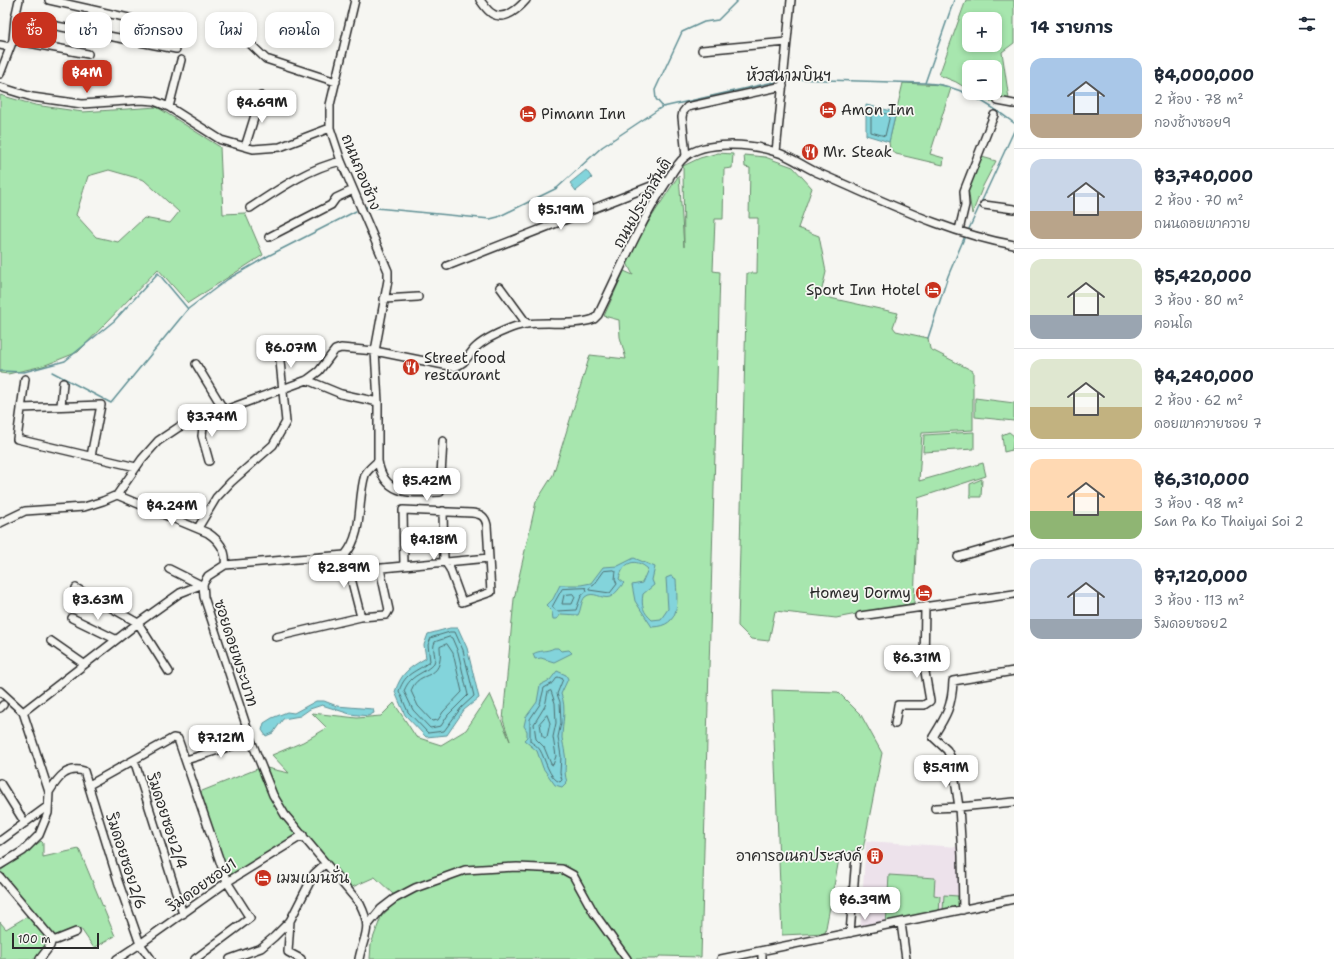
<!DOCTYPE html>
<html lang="th">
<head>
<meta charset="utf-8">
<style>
  body { margin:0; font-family:"Shantell Sans","Playpen Sans Thai",sans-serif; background:#f6f6f7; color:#1f2937; height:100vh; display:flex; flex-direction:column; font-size:15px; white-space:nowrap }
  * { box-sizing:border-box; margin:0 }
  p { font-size:13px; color:#747a83 }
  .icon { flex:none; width:22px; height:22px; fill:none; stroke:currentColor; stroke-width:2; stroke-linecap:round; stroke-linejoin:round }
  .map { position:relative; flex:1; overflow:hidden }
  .drawer { display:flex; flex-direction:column; background:#fff; width:320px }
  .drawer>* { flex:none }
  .banner { position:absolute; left:12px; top:12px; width:380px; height:36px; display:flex; gap:8px }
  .fabs { position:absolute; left:962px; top:12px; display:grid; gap:8px }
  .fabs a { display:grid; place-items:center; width:40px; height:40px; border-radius:8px; background:#fff; box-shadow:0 2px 6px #0003; font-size:20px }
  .scale { position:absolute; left:12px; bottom:10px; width:87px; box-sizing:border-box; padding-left:4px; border:2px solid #2b2b2b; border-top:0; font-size:11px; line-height:14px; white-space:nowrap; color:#2b2b2b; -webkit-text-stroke:3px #f6f6f2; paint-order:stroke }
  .price { position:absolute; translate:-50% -34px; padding:0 9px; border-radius:8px; background:#fff; color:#222; font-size:13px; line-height:26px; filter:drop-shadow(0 1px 2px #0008) }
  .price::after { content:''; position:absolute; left:50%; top:24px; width:12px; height:9px; margin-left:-6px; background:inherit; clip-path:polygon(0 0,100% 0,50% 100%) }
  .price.active { background:#c8321e; color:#fff }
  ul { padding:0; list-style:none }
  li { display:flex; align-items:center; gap:12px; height:100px; padding:0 16px }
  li+li { border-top:1px solid #e0e1e3 }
  li span { display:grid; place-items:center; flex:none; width:112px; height:80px; border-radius:12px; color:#555 }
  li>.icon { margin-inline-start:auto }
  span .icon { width:48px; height:48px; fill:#fffc; stroke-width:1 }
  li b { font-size:17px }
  h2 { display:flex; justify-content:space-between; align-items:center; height:48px; padding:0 16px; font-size:17px }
  .pill { padding:0 14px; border-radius:12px; background:#fff; box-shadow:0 2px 6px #0003; font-size:14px; line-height:36px }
  .pill.active { background:#c8321e; color:#fff }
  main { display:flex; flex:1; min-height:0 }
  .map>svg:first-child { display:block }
</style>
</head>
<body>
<main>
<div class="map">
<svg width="1014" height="959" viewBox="0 0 1014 959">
  <rect width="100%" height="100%" fill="#f6f6f2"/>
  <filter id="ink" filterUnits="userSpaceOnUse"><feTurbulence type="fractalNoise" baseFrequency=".025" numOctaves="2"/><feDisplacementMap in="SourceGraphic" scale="8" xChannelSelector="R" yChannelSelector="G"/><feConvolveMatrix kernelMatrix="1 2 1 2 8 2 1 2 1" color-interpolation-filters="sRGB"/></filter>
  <g filter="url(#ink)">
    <!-- built -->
    <path fill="#ede2eb" d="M866,841L959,847L961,905L958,911L860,931Z"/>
    <!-- green -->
    <path fill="#a7e6ae" stroke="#69886c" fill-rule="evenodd" d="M966,0H1014V43L1002,52L1009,99L1003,106L985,100L973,93H995V67H969V90L956,82L939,75ZM969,19H995V45H969Z
      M903,83L943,85L951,88L930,154L944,158L943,165L896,154L890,149L889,142Z
      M0,95L35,105L83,112L157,107L220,147L223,214L245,213L263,255L188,303L158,269L78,352L43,366L8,374L0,373ZM109,170L144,180L179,212L170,223L144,218L118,242L96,237L76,215L88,176Z
      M718,153L733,154L732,168L724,169L723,219H715L713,271L720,272L701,957L660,956L656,959H370L371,944L381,917L403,893L395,896L375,877L348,889L303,835L227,882L197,793L262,767L289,773L272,755L303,742L327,728L312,713L357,718L381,716L394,703L416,737L441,745L466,730L490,694L510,741L503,720L514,599L536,502L553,475L590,355L626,359L620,337L619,320L604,316L624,271L633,275L627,263L647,224L679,175L684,247L683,166L700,158Z
      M744,155L765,157L793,167L812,188L798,228L819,236L826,272L821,293L830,298L898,313L893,327L896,331L928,338L930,349L973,371V430L922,433L919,481L983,463L986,476L918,498L914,603L836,618L775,611L769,641L751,639L738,626L747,273H757L758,218H749L750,168L745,167Z
      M982,157L996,161L983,186L972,214L968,188Z
      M975,398L1014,403V421L975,417Z
      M974,432V449L923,452L924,435Z
      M1009,432L1014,436L1012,450L1004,452L1002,435Z
      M982,479L981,497H970V484Z
      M772,690L838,692L861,715L882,753L863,849L840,854L825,933L782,935Z
      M41,841L43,843V857L79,849L115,936L94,948L81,929L56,939L0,873V871Z
      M889,875L935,878L934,895L940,896L939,915L886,926Z
      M944,895L958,896V908L943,911Z
      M31,914L52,939L40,959H0V922L6,929Z"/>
    <!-- water -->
    <path fill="#83d4db" stroke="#609095" d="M866,105L896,112L889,142L866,135Z
      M586,170L592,178L576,191L570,183Z
      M634,558L655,567L652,580L654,585L643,594C641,606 643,612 652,620L661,619L668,609L666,578L671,576L676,579C677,601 682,626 652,627L635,601L632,585L642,583L648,569C635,557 623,562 619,579L624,583C620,587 615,595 610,597C602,600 593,590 585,597C581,601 581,610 578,615L561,614L557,619H553L552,612L546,606L553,599L560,585H581L591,583L603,567L618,566Z
      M450,628H458L467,648L479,698L464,710L447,735L426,737L405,715L395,692C401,673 409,668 426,658L424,645L428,634Z
      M554,648H558L561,651L569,650L572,653L554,662L541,658L535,659L533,654C539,650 547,652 554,648Z
      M557,671L566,675L568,679L561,694C567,708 562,724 562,738C563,743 564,748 565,754C567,764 563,770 567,782L562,787L555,785L543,768L537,751L524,740L527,737V731L524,726L526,717L537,702L540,685L550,680Z
      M316,701H324L337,706L373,709L374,713L368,716L350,714L322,705L310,709L300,716L283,719L273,733L266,736L262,730L264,723L272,718L287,712L294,713Z"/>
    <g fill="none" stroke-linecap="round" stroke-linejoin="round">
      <!-- shore -->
      <path stroke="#4e6f71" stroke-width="1" d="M873,110L890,115L885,136L871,132V112Z
        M614,570L616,571L615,579L617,584L610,593L589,590V588L594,585L604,571Z
        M586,588L587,591L581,596L576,610L557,611L552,607L562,589Z
        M573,594L575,597L572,604H562L564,595Z
        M450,632H455L463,650L474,696L461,708L444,731L428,733L408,712L399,691C406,671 416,673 430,661L428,645L431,638Z
        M450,637L452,638L458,652L468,695L448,715L441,726L430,728L413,710L404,691C411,673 424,675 434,663C437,656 431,649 435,642Z
        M447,644L453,653L462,692L443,712L438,720L432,721L418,706L411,691C419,667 444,685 440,647Z
        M558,677L563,679L557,694L560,702L561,723L558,737L561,756L560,773L562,780L560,782C549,779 545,758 540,750C538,746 533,744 530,741V719L540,704L544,688L553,683Z
        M551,691L555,703L556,723L553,737L556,756L553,765L551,764L544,747L536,739L534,724L545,706L548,692Z
        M547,715L550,723L547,737L545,738L542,736L540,723Z"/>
      <!-- stream -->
      <path stroke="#609095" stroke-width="1.5" d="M738,0L718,20L704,22L682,32L655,90L656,99L663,107L774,82L781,78
        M792,79L925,83L954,0
        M925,83C958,84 989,104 1014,123
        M366,207L490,219L498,217L557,188L602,147L662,107
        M968,231L1014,131
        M928,338L948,276L965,236
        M0,371L24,372L65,361L114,321L158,273L188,309
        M52,372L111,403L188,309L228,279L268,256L356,211"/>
      <!-- minor casing -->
      <g stroke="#2b2b2b" stroke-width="10">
        <path id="minor" d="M49,0L151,23
          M355,0L330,105V128L341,161L388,271V280L375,351L378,402V461C374,465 367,470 365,475C357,500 364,533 345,555L225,565L208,576L203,584L204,597L251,740L273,795L285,815L360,904C373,930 364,934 359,959
          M480,0C484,5 487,11 493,14C505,21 519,8 526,0
          M15,18L176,49
          M241,35L266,59L336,82
          M13,40L88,54
          M0,45L10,47
          M702,50L787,42
          M0,74L13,40L15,18L19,0
          M0,87L32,97L82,104L141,100L154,101L169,107L221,140L253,149L280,147L330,128
          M998,101L1014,104
          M169,107L181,60
          M245,147L261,96
          M776,152L791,0
          M686,156L682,117L683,112L687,107L783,86
          M984,205L1014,209
          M250,208C279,189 307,169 341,161
          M959,230L965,205L964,191L994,115
          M269,237L331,205L336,198L353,190
          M447,266L669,179
          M500,287L527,324
          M384,299L418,297
          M196,364L224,410
          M25,379L17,439L136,467
          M307,380L341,394L378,402
          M61,406L63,383
          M21,408L101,405L91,456
          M204,418L202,436L209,461
          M378,461C384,497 412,493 440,492L443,441
          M117,495L208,533C220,541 227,551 225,565
          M0,523L25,511L84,507L103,501L117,495L142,459L158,441L179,427L307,380L319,371L335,350L341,348L375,351L454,367C465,364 467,357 474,349C484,339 498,333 511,328C537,318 568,328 594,319L598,315C619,272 638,227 664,186C670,177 676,164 685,157C705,140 752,144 776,152C790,156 803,166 816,172C880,199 945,233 1014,245
          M198,528L216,498L231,482L273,445L286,422L279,351
          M345,555L361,617
          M958,557L1014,541
          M404,566L403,510L472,513C481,514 485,516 487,525L491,592L462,602L450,569L444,560L443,511
          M169,569L201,585
          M350,571L489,558
          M76,588L138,623L169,672
          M860,616L1014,594
          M72,618L115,639
          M276,637L361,617L386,615L389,610L380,569
          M51,641L84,664
          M0,691L23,712
          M0,708L3,705
          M23,712L138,623L180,593L203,584
          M895,724L898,705H924L930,701L924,666L925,607
          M134,760L183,914
          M186,760L251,740
          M0,783L25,823
          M89,785L173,738L178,739L227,882L250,918L195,959
          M49,792C58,778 66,766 84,771L118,881L140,944L151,959
          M935,808L959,807L1014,802
          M0,841L48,806
          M0,865L23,851L39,835L48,813L49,792L23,712
          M0,877L53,940H56L76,932
          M963,910L962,856L959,807L952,760L947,750L933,737C946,716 952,707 953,681L1014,671
          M290,921L288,952L301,959
          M901,923L906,959
          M368,925L381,909L394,899L415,888L465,870L517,867L562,869L573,875L594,913L627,959
          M850,933L856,857
          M40,959L50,946L52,939
          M117,959L140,944L227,882L303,835
          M230,959L261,948L274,937L290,921L314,874L326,863
          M721,959L1014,899
          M762,959V951"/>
      </g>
      <!-- minor -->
      <use href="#minor" stroke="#f6f6f2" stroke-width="7"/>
    </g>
  </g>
  <!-- icons -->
  <defs>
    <g id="hotel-disc" transform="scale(0.9)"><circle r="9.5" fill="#c8321e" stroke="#f6f6f2"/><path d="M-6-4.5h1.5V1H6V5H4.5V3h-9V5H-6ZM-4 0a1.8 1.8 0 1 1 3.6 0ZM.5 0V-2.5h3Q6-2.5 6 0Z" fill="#fff"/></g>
    <g id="restaurant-disc" transform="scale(0.9)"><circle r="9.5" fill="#c8321e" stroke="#f6f6f2"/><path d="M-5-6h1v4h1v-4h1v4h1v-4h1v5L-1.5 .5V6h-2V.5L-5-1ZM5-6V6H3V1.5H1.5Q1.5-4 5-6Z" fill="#fff"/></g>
    <g id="building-disc" transform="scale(0.9)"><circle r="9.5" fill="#c8321e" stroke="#f6f6f2"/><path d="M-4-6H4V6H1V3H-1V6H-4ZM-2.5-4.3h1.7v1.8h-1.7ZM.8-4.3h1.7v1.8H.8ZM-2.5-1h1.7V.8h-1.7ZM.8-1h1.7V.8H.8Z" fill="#fff"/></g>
  </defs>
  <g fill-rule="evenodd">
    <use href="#hotel-disc" x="828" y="110"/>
    <use href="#hotel-disc" x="528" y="114"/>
    <use href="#restaurant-disc" x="810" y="152"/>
    <use href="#hotel-disc" x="933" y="290"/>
    <use href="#restaurant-disc" x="411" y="367"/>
    <use href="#hotel-disc" x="924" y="593"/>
    <use href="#building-disc" x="875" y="856"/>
    <use href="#hotel-disc" x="263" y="878"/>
  </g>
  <g text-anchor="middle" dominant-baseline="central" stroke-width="3.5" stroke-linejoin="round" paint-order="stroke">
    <!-- poi labels -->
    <g font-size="15" fill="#2b2b2b" stroke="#f6f6f2" text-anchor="start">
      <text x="841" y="110">Amon Inn</text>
      <text x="541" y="114">Pimann Inn</text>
      <text x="823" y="152">Mr. Steak</text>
      <text x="920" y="290" text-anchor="end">Sport Inn Hotel</text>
      <text x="424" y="358">Street food<tspan x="424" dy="17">restaurant</tspan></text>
      <text x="911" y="593" text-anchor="end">Homey Dormy</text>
      <text x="862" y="856" text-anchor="end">อาคารอเนกประสงค์</text>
      <text x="276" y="878">เมฆแมนชั่น</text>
    </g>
    <!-- street labels -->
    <g font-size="15" fill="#2b2b2b" stroke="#f6f6f2">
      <text transform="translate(361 172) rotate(68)">ถนนกองช้าง</text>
      <text transform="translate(642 203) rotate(-60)">ถนนประชาสันติ</text>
      <text transform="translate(236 653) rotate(72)">ซอยดอยพระบาท</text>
      <text transform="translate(167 821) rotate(72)">ริมดอยซอย2/4</text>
      <text transform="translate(126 861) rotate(72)">ริมดอยซอย2/6</text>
      <text transform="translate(202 885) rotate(-35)">ริมดอยซอย1</text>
    </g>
    <!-- neighbourhood labels -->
    <g font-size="16" fill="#2b2b2b" stroke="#f6f6f2">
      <text x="789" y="75">หัวสนามบินฯ</text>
    </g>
  </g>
</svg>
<div class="fabs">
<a>+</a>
<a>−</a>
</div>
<div class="scale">100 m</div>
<b class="price active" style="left:87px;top:94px">฿4M</b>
<b class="price" style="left:262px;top:124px">฿4.69M</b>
<b class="price" style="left:561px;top:231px">฿5.19M</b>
<b class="price" style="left:291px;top:369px">฿6.07M</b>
<b class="price" style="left:212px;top:438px">฿3.74M</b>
<b class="price" style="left:427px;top:502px">฿5.42M</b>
<b class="price" style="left:172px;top:527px">฿4.24M</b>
<b class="price" style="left:434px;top:561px">฿4.18M</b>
<b class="price" style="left:344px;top:589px">฿2.89M</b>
<b class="price" style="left:98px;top:621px">฿3.63M</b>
<b class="price" style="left:917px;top:679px">฿6.31M</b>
<b class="price" style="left:221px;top:759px">฿7.12M</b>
<b class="price" style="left:946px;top:789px">฿5.91M</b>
<b class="price" style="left:865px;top:921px">฿6.39M</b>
<div class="banner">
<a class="pill active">ซื้อ</a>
<a class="pill">เช่า</a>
<a class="pill">ตัวกรอง</a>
<a class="pill">ใหม่</a>
<a class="pill">คอนโด</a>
</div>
</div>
<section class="drawer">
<h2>14 รายการ<svg class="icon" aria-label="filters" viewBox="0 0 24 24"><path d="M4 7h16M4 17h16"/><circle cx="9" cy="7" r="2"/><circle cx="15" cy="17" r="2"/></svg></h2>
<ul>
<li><span style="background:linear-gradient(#a9c7e8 70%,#b9a48a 0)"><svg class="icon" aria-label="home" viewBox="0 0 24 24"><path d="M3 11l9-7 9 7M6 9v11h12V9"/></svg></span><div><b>฿4,000,000</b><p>2 ห้อง · 78 m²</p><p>กองช้างซอย9</p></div></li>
<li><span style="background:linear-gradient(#c9d6e8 65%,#b9a48a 0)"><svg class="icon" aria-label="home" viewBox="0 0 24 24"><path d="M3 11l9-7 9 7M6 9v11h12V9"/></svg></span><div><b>฿3,740,000</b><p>2 ห้อง · 70 m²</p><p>ถนนดอยเขาควาย</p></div></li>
<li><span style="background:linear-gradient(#dfe7d0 70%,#9aa5b1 0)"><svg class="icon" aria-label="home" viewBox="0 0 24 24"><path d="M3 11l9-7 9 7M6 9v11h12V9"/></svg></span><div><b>฿5,420,000</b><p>3 ห้อง · 80 m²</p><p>คอนโด</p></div></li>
<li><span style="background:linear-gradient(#dfe7d0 60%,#c2b280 0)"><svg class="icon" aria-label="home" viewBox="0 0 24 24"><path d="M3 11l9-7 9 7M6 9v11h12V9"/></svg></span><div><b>฿4,240,000</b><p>2 ห้อง · 62 m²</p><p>ดอยเขาควายซอย 7</p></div></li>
<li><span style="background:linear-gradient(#ffd9b3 65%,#8fb573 0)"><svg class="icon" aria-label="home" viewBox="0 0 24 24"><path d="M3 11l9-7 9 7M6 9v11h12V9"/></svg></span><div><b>฿6,310,000</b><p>3 ห้อง · 98 m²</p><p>San Pa Ko Thaiyai Soi 2</p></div></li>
<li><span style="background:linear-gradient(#c9d6e8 75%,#9aa5b1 0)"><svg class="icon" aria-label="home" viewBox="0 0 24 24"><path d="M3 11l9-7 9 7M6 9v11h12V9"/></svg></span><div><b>฿7,120,000</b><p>3 ห้อง · 113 m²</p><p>ริมดอยซอย2</p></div></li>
</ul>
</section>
</main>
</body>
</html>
